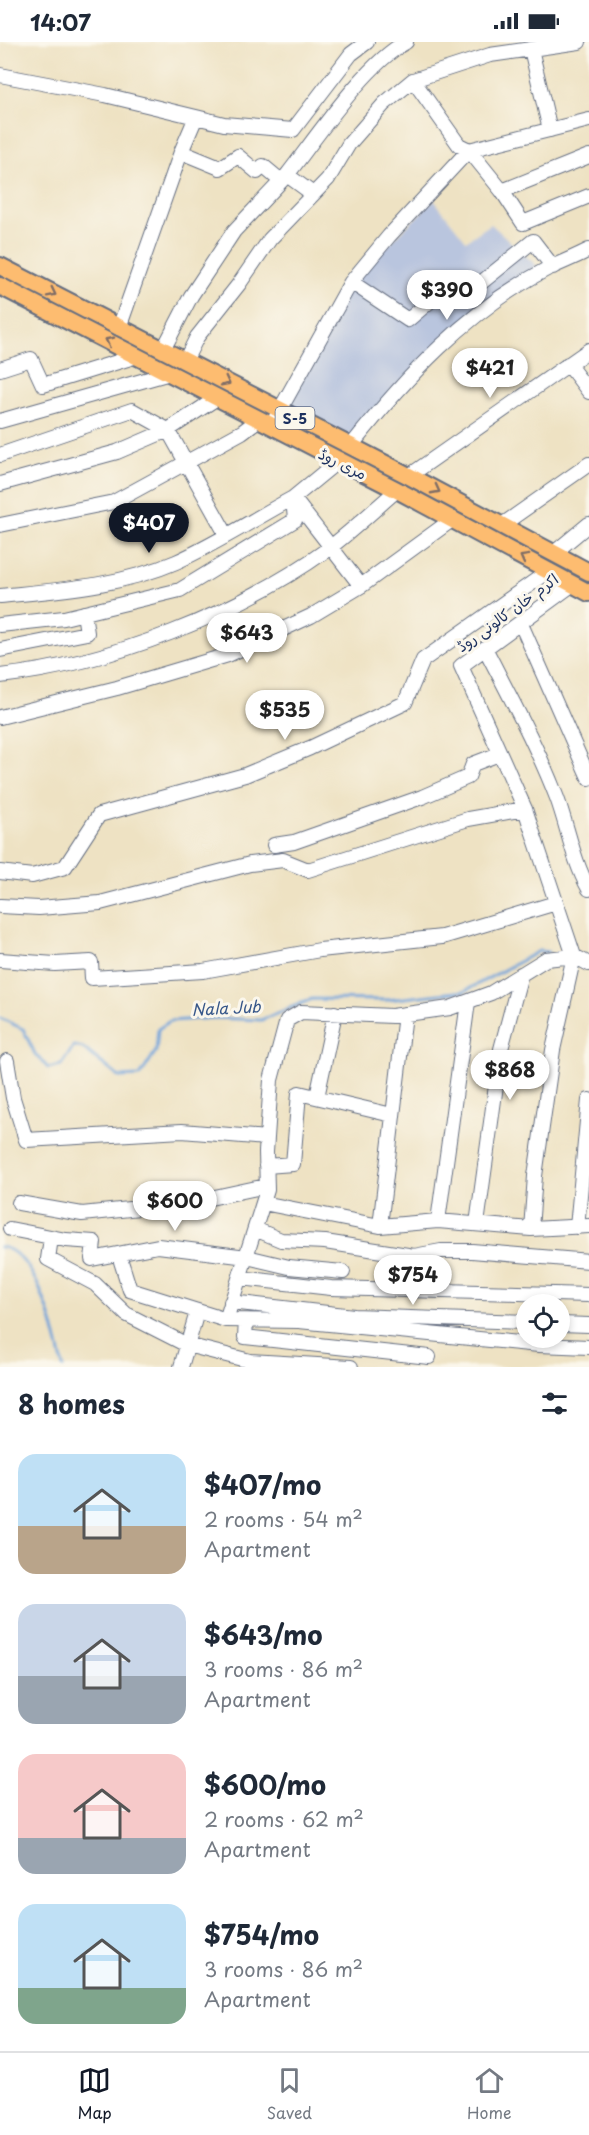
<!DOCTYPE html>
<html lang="en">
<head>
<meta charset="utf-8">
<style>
  body { margin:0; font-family:"Playpen Sans","Playpen Sans Arabic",sans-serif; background:#f6f6f7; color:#1f2937; height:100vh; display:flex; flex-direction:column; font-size:22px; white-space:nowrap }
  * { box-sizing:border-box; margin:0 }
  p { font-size:20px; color:#747a83 }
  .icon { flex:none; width:33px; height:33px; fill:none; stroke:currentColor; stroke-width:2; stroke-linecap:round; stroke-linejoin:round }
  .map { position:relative; height:1325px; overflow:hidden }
  .details { display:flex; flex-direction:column; background:#fff; flex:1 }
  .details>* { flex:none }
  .buttons { position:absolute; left:516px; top:1252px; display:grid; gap:12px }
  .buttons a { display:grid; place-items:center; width:54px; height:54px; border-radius:50%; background:#fff; box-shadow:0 3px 9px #0003; font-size:30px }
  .price { position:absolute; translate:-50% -51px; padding:0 14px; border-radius:21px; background:#fff; color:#222; font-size:20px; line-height:39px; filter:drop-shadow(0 2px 3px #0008) }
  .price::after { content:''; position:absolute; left:50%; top:36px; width:18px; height:14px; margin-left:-9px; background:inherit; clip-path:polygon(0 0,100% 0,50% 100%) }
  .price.selected { background:#111827; color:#fff }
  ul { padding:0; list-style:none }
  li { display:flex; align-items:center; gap:18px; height:150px; padding:0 18px }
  li span { display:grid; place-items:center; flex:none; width:168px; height:120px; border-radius:18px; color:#555 }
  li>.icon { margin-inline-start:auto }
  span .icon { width:72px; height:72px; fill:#fffc; stroke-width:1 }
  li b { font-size:26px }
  h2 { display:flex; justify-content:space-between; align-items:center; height:72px; padding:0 18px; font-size:26px }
  .status { display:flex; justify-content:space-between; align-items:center; height:42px; padding:0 30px; background:#fff; direction:ltr }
  .status svg { height:16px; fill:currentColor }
  .tabs { display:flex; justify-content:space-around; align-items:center; height:84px; border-top:2px solid #e0e1e3; background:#fff; font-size:16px; color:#747a83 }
  .tabs a { display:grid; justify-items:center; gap:3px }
  .tabs .selected { color:#111827 }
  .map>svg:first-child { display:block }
</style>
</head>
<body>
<div class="status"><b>14:07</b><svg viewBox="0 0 49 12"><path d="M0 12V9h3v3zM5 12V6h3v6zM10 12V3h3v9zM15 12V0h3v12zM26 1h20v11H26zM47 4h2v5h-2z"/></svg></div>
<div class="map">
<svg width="589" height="1325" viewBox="0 0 589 1325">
  <rect width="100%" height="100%" fill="#fbf7ec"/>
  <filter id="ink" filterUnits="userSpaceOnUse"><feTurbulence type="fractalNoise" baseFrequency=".0167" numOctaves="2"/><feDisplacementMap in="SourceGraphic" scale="12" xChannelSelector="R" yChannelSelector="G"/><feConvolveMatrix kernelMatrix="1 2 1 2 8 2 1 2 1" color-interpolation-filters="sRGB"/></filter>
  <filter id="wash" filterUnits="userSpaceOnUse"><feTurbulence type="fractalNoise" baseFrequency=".008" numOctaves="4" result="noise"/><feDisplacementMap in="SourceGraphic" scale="24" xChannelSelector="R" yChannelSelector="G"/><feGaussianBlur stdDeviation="1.35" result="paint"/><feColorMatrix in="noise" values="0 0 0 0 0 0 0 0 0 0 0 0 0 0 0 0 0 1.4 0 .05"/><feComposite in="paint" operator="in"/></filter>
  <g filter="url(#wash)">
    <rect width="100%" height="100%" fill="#eee2c3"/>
    <!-- industrial -->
    <path fill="#b9c5de" d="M434,158L466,199L491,182L537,224L472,281L349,402L286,362L354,236Z"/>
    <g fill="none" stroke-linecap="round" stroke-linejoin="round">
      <!-- stream -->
      <path stroke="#6ca1d9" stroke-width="3" d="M0,976L23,987L35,1012L48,1026L61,1023L74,1004L83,1006L119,1035L140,1034L156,1009L158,987L170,979L215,976L261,978L312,957L387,958L465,949L539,909L548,910
        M0,1205C37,1208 57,1295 63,1325"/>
    </g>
  </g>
  <g filter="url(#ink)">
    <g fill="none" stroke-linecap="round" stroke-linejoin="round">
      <!-- minor casing -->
      <g stroke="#656e81" stroke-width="16">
        <path id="minor" d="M531,7L550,88
          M0,33L105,53L196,75
          M413,38L459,103L469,108L589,78
          M181,110L196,75L224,82L293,88L351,12L367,0
          M287,133C316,96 366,21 406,0
          M502,149L523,181L589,154
          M351,240L408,278L456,237L472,248L533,199L553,225
          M119,286L181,110L220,126L238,114L257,130L263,124L281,139
          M163,308L191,254L234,189L287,133L313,152
          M185,319L197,295L239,242L270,197L328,137L349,102L384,62L413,38L490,13L579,0
          M568,322L589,350
          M0,327L31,317L43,343L137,314
          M276,375L351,240L389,194L469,108L502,149L589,114
          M0,379L170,331
          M351,404C405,336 468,268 547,227C561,221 575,215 589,208
          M0,413L132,368L168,388L217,356
          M409,434L589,308
          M0,442L117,410L168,388L226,492
          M0,483L114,460L242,390L258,378
          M502,483L589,422
          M554,511L589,482
          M0,554C59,548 121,544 176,520C216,502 254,477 293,456L361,544
          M521,582L589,736
          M0,583L64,576L180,548L295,478L293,456L338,419
          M485,606C510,655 537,704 557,756C568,786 573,819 589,847
          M0,608L87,591L84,571
          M0,634C110,622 238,572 328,507C352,489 375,467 397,448
          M0,675L117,646L228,613L311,574L361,544L453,477
          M274,803L294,800L422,755L468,735L473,722L499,712
          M0,830L32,834L65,825L99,773L245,733L310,706L405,661L423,618L549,529
          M0,864L39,866L100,861L250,822L283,818L308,828L468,777L525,767
          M0,918L55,922L91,920L92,936L203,929L320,908L442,895L556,861
          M7,1019L13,1056L26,1098L182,1089L267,1096
          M317,1055L335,971
          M266,1124L293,1122L299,1051L392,1073
          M19,1161L82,1172L187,1161L266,1144
          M263,1161L380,1184L438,1179L531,1187L589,1184
          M438,1179L468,960
          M477,1182L501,1007L521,932
          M380,1184L405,972
          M577,1185L589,1058
          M10,1187L66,1198L94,1200L92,1217L158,1204L247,1215L289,1225L343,1230
          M255,1187L281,1198L325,1200L414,1214L441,1209H472L589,1219
          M531,1187L535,1134L553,1008L574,914L525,767L461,624L573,542
          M51,1196L48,1217L95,1242L126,1272L187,1303L250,1319L351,1325
          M119,1213L130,1248L226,1278L299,1279L539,1303L589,1305
          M240,1236L331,1246L589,1253
          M231,1260L354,1274L526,1280
          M226,1278L267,1148L266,1110L271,1038L287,978L301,970L392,974L450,966L491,951L546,917L574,914L589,922
          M246,1279L245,1295L429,1315
          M560,1282L589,1283
          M181,1325L197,1270"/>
      </g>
      <!-- major casing -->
      <g stroke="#656e81" stroke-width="20">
        <path id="major" d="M0,224L409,434L589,530
          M0,244L397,448L589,551"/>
      </g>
      <!-- minor -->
      <use href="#minor" stroke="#fff" stroke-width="14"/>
      <!-- major -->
      <use href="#major" stroke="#fdbc70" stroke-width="16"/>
    </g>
    <!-- one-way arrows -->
    <defs><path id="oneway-chevron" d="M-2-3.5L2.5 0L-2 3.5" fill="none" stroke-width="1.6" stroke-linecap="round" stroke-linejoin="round" transform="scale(1.5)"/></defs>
    <g stroke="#816e66">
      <use href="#oneway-chevron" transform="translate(52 251) rotate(27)"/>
      <use href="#oneway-chevron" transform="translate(109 299) rotate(-153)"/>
      <use href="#oneway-chevron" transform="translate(226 340) rotate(27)"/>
      <use href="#oneway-chevron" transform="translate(436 448) rotate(28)"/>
      <use href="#oneway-chevron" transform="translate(524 516) rotate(-151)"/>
    </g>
  </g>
  <g text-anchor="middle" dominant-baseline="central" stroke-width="6" stroke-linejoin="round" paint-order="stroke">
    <!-- shield labels -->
    <rect fill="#fbf7ec" stroke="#5e6b89" stroke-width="1.5" x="275.5" y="365" width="39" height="22" rx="4.5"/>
    <g font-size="14" font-weight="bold" fill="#1b2f5e">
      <text x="295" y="376">S-5</text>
    </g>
    <!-- street labels -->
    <g font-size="15" fill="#1b2f5e" stroke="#fbf7ec">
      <text transform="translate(343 421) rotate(26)">مری روڈ</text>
      <text transform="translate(507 570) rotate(-36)">اکرم خان کالونی روڈ</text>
    </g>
    <!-- water labels -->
    <g font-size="16" font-style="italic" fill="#375789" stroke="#fbf7ec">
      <text transform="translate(226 965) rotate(-3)">Nala Jub</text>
    </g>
  </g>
</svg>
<div class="buttons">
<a><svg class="icon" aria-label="locate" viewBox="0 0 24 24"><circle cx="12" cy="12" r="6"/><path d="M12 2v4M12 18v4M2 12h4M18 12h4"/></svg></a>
</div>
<b class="price" style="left:447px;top:279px">$390</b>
<b class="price" style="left:490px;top:357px">$421</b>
<b class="price selected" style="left:149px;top:512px">$407</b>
<b class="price" style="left:247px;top:622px">$643</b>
<b class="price" style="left:285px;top:699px">$535</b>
<b class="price" style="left:510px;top:1059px">$868</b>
<b class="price" style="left:175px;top:1190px">$600</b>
<b class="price" style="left:413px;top:1264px">$754</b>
</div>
<section class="details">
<h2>8 homes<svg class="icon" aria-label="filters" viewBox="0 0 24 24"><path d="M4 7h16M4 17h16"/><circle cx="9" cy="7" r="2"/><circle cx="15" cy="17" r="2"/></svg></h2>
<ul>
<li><span style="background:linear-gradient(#bfe0f5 60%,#b9a48a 0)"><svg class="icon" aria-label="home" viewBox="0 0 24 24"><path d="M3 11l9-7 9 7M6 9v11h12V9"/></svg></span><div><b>$407/mo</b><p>2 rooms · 54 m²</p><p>Apartment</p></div></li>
<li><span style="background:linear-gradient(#c9d6e8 60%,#9aa5b1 0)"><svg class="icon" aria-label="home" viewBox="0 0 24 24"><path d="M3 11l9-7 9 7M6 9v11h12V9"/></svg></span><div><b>$643/mo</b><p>3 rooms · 86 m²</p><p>Apartment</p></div></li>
<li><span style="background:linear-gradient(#f6c9c9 70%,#9aa5b1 0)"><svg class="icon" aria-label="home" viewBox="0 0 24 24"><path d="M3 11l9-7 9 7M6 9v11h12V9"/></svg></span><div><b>$600/mo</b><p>2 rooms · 62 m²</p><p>Apartment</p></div></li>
<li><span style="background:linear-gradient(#bfe0f5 70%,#7fa58c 0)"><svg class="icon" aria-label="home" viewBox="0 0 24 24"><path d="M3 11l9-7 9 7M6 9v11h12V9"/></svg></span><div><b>$754/mo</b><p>3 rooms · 86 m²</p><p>Apartment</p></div></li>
</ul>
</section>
<nav class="tabs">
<a class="selected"><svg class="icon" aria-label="map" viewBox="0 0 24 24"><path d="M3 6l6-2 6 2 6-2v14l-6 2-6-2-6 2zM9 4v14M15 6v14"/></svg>Map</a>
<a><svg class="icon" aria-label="saved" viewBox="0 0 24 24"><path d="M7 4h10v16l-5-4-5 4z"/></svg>Saved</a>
<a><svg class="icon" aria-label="home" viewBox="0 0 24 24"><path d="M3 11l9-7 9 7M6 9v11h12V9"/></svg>Home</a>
</nav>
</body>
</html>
